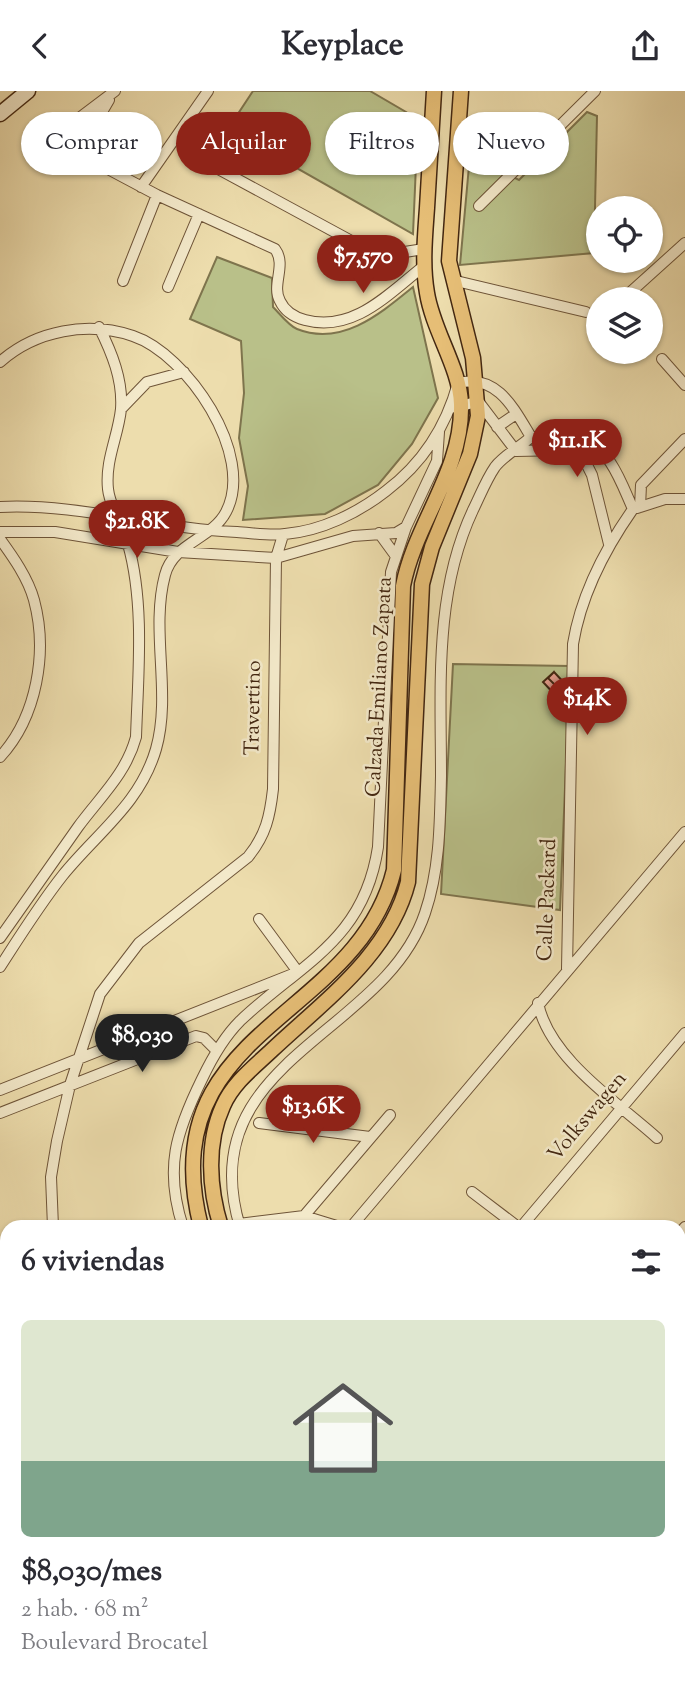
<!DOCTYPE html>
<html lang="es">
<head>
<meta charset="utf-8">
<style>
  body { margin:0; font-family:"Sorts Mill Goudy",serif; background:#f2f2f3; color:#2b2b33; height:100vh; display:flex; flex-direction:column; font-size:26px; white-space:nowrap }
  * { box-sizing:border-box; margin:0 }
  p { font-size:23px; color:#7c7c81 }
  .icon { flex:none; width:38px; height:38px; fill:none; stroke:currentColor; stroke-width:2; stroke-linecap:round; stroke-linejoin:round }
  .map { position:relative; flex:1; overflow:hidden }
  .details { position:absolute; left:0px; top:1129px; width:686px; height:471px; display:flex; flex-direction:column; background:#fff; border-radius:21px 21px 0 0; box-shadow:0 2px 5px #0004 }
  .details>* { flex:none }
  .banner { position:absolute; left:21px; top:21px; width:644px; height:63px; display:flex; gap:14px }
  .fabs { position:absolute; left:586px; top:105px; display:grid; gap:14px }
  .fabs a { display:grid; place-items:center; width:77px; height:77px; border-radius:50%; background:#fff; box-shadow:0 2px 5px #0004; font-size:35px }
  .price { position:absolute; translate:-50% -60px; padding:0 16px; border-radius:24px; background:#8f2418; color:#fff; font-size:23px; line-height:46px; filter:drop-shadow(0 2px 4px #0008) }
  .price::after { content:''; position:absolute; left:50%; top:42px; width:21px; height:16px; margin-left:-10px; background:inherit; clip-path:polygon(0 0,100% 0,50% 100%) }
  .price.on { background:#222; color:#fff }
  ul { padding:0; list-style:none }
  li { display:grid; align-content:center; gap:14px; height:371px; padding:0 21px }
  li span { display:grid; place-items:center; height:217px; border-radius:10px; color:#555 }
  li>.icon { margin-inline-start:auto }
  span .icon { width:126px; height:126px; fill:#fffc; stroke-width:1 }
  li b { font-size:30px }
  h2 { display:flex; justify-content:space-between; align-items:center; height:84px; padding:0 21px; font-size:30px }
  .pill { padding:0 24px; border-radius:32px; background:#fff; box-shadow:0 2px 5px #0004; font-size:24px; line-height:63px }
  .pill.on { background:#8f2418; color:#fff }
  header { display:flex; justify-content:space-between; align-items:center; height:91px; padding:0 21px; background:#fff; font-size:32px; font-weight:800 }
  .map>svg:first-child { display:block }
</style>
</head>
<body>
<header><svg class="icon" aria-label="back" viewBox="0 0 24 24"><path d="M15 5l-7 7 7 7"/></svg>Keyplace<svg class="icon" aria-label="share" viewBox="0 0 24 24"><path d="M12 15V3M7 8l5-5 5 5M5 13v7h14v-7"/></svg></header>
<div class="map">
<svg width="685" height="1598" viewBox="0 0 685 1598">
  <rect width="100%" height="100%" fill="#edddad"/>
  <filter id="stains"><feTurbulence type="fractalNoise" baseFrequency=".00286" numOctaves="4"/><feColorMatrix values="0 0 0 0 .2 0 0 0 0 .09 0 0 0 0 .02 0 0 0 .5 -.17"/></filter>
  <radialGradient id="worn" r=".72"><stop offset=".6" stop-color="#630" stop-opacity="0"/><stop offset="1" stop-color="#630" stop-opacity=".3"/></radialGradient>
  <!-- green -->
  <path fill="#b9c089" stroke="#7e744d" stroke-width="2" d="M253,0H370L418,28L413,143L228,38Z
    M587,21L597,25L594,162L460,174L470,64L519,89Z
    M217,166L272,187L273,216C280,223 289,235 297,238C342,256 381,222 413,196L438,307L412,353L378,394L325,423L243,429L248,395L239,347L244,302L241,250L190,228Z
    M453,573L570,575L560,819L441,803Z"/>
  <!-- building -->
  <path fill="#e79e8d" stroke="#432711" stroke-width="2" d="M554,581L569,597L558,607L543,591Z
    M554,581L569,597L563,602L548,587Z"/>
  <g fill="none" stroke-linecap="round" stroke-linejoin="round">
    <!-- minor casing -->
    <g stroke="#6e5438" stroke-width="12">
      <path id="minor" d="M115,0L62,40L59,48L78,62L157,104L275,158C287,174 271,194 280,210C285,221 294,226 305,229C354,242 389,202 424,175
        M78,62L109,9
        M211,74L379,165L424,158
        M141,96L208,0
        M479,115L595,0
        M452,189L586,221
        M123,190L157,104
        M168,196L199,123
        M624,207L685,152
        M662,268L685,294
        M0,271C36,239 88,230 133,245C187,263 256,364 226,421C212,448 173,452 165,484C150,540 172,602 156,658C140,713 97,742 63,784C40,813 20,845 0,876
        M456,317L478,310L516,360
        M121,318L147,291L184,281
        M497,336L516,323
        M531,346C547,346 566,343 581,347C610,356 622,394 633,418
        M516,360L565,359L582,364L592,384L609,453
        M0,416C80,412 158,438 237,441C253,442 270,445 285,443C321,440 358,422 386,400C423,372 446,336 458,292C497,283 513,316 531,346
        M640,416L641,394L685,348
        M637,417L665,408H685
        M0,441H55L178,461L276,467L353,445L396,442L406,436
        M379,442L395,464
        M0,448C13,466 28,487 34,509C48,561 37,626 0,666
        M0,847C26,810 52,773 78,736C100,706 126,683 136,646C138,584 145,513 128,453C123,434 110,417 108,398C105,369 118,346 121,318C123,289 112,262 99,236
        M567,878L573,553C581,504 605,458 633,418
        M538,912C549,967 617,1011 657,1047
        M0,999L298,881L259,828
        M0,1022L196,945L204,947L216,959
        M259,1032L370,1046
        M472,1101L518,1136
        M304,1125L390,1024
        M239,1133L304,1125L340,1136
        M53,1136L51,1086L57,1050L70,994L100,903L139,852L248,766C266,744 270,725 273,698L276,467L283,444
        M183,1136C164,1077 176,1041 202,988C212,967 223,947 240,930C301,872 364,850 378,756L391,481L406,436L437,370L439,341
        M240,1136C190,969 384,945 425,822C440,778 440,731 441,685C441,595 434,502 473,419C480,405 486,389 495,376C503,365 520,356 531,346
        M351,1136L685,741
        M521,1136L685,942
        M679,1143L685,1136
        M679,1157L685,1150
        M679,1260L685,1266
        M679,1297L685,1286
        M679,1316L685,1327
        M679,1338L685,1336
        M0,1350L7,1358
        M679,1549L685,1547
        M338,1592H370
        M588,1592L590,1598
        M72,1598L74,1592
        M150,1598L169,1592
        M196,1598L199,1592
        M298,1598L299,1592
        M673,1598L685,1594"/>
    </g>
    <!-- secondary casing -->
    <g stroke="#432711" stroke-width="17">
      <path id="secondary" d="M0,23L28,0"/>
    </g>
    <!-- primary casing -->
    <g stroke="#432711" stroke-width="17">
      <path id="primary" d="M201,1136C150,936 357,931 394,779L403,495C415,432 463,380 461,313C460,277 433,240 427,202C422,174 425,145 427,117C429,78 432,39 434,0
        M221,1136C209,1098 206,1052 223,1015C233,992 254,976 272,959C324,910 390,863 408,791L422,493L432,456L470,363L478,325L473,267L449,170L461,0
        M327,1598L329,1592
        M347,1598L349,1592"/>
    </g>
    <!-- minor -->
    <use href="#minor" stroke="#f3e9ca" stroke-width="10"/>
    <!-- secondary -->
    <use href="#secondary" stroke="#f3e9ca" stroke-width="14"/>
    <!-- primary -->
    <use href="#primary" stroke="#e6be76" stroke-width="14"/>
  </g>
  <g text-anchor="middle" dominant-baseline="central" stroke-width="5" stroke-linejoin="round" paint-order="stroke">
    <!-- street labels -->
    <g font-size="21" fill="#432711" stroke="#f3e9ca">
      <text transform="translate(380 596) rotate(-87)">Calzada Emiliano Zapata</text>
      <text transform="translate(254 617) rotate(-89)">Travertino</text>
      <text transform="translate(548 809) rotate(-88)">Calle Packard</text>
      <text transform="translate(588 1026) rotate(-50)">Volkswagen</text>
    </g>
  </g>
  <rect width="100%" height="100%" filter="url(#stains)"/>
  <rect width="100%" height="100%" fill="url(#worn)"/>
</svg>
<div class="fabs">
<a><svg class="icon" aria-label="locate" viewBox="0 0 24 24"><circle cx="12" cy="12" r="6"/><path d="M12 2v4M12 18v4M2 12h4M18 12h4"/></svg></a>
<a><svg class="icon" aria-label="layers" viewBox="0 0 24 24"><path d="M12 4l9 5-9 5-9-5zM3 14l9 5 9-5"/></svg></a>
</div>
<b class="price" style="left:363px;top:204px">$7,570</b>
<b class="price" style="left:577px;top:388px">$11.1K</b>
<b class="price" style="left:137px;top:469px">$21.8K</b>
<b class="price" style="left:587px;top:646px">$14K</b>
<b class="price on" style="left:142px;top:983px">$8,030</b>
<b class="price" style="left:313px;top:1054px">$13.6K</b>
<div class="banner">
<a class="pill">Comprar</a>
<a class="pill on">Alquilar</a>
<a class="pill">Filtros</a>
<a class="pill">Nuevo</a>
</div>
<section class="details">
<h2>6 viviendas<svg class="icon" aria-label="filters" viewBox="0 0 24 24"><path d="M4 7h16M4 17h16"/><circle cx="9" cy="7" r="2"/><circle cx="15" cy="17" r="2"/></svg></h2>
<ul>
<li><span style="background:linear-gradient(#dfe7d0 65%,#7fa58c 0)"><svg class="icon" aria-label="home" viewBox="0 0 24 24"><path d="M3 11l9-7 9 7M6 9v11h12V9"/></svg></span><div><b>$8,030/mes</b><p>2 hab. · 68 m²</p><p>Boulevard Brocatel</p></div></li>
</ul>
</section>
</div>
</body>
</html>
